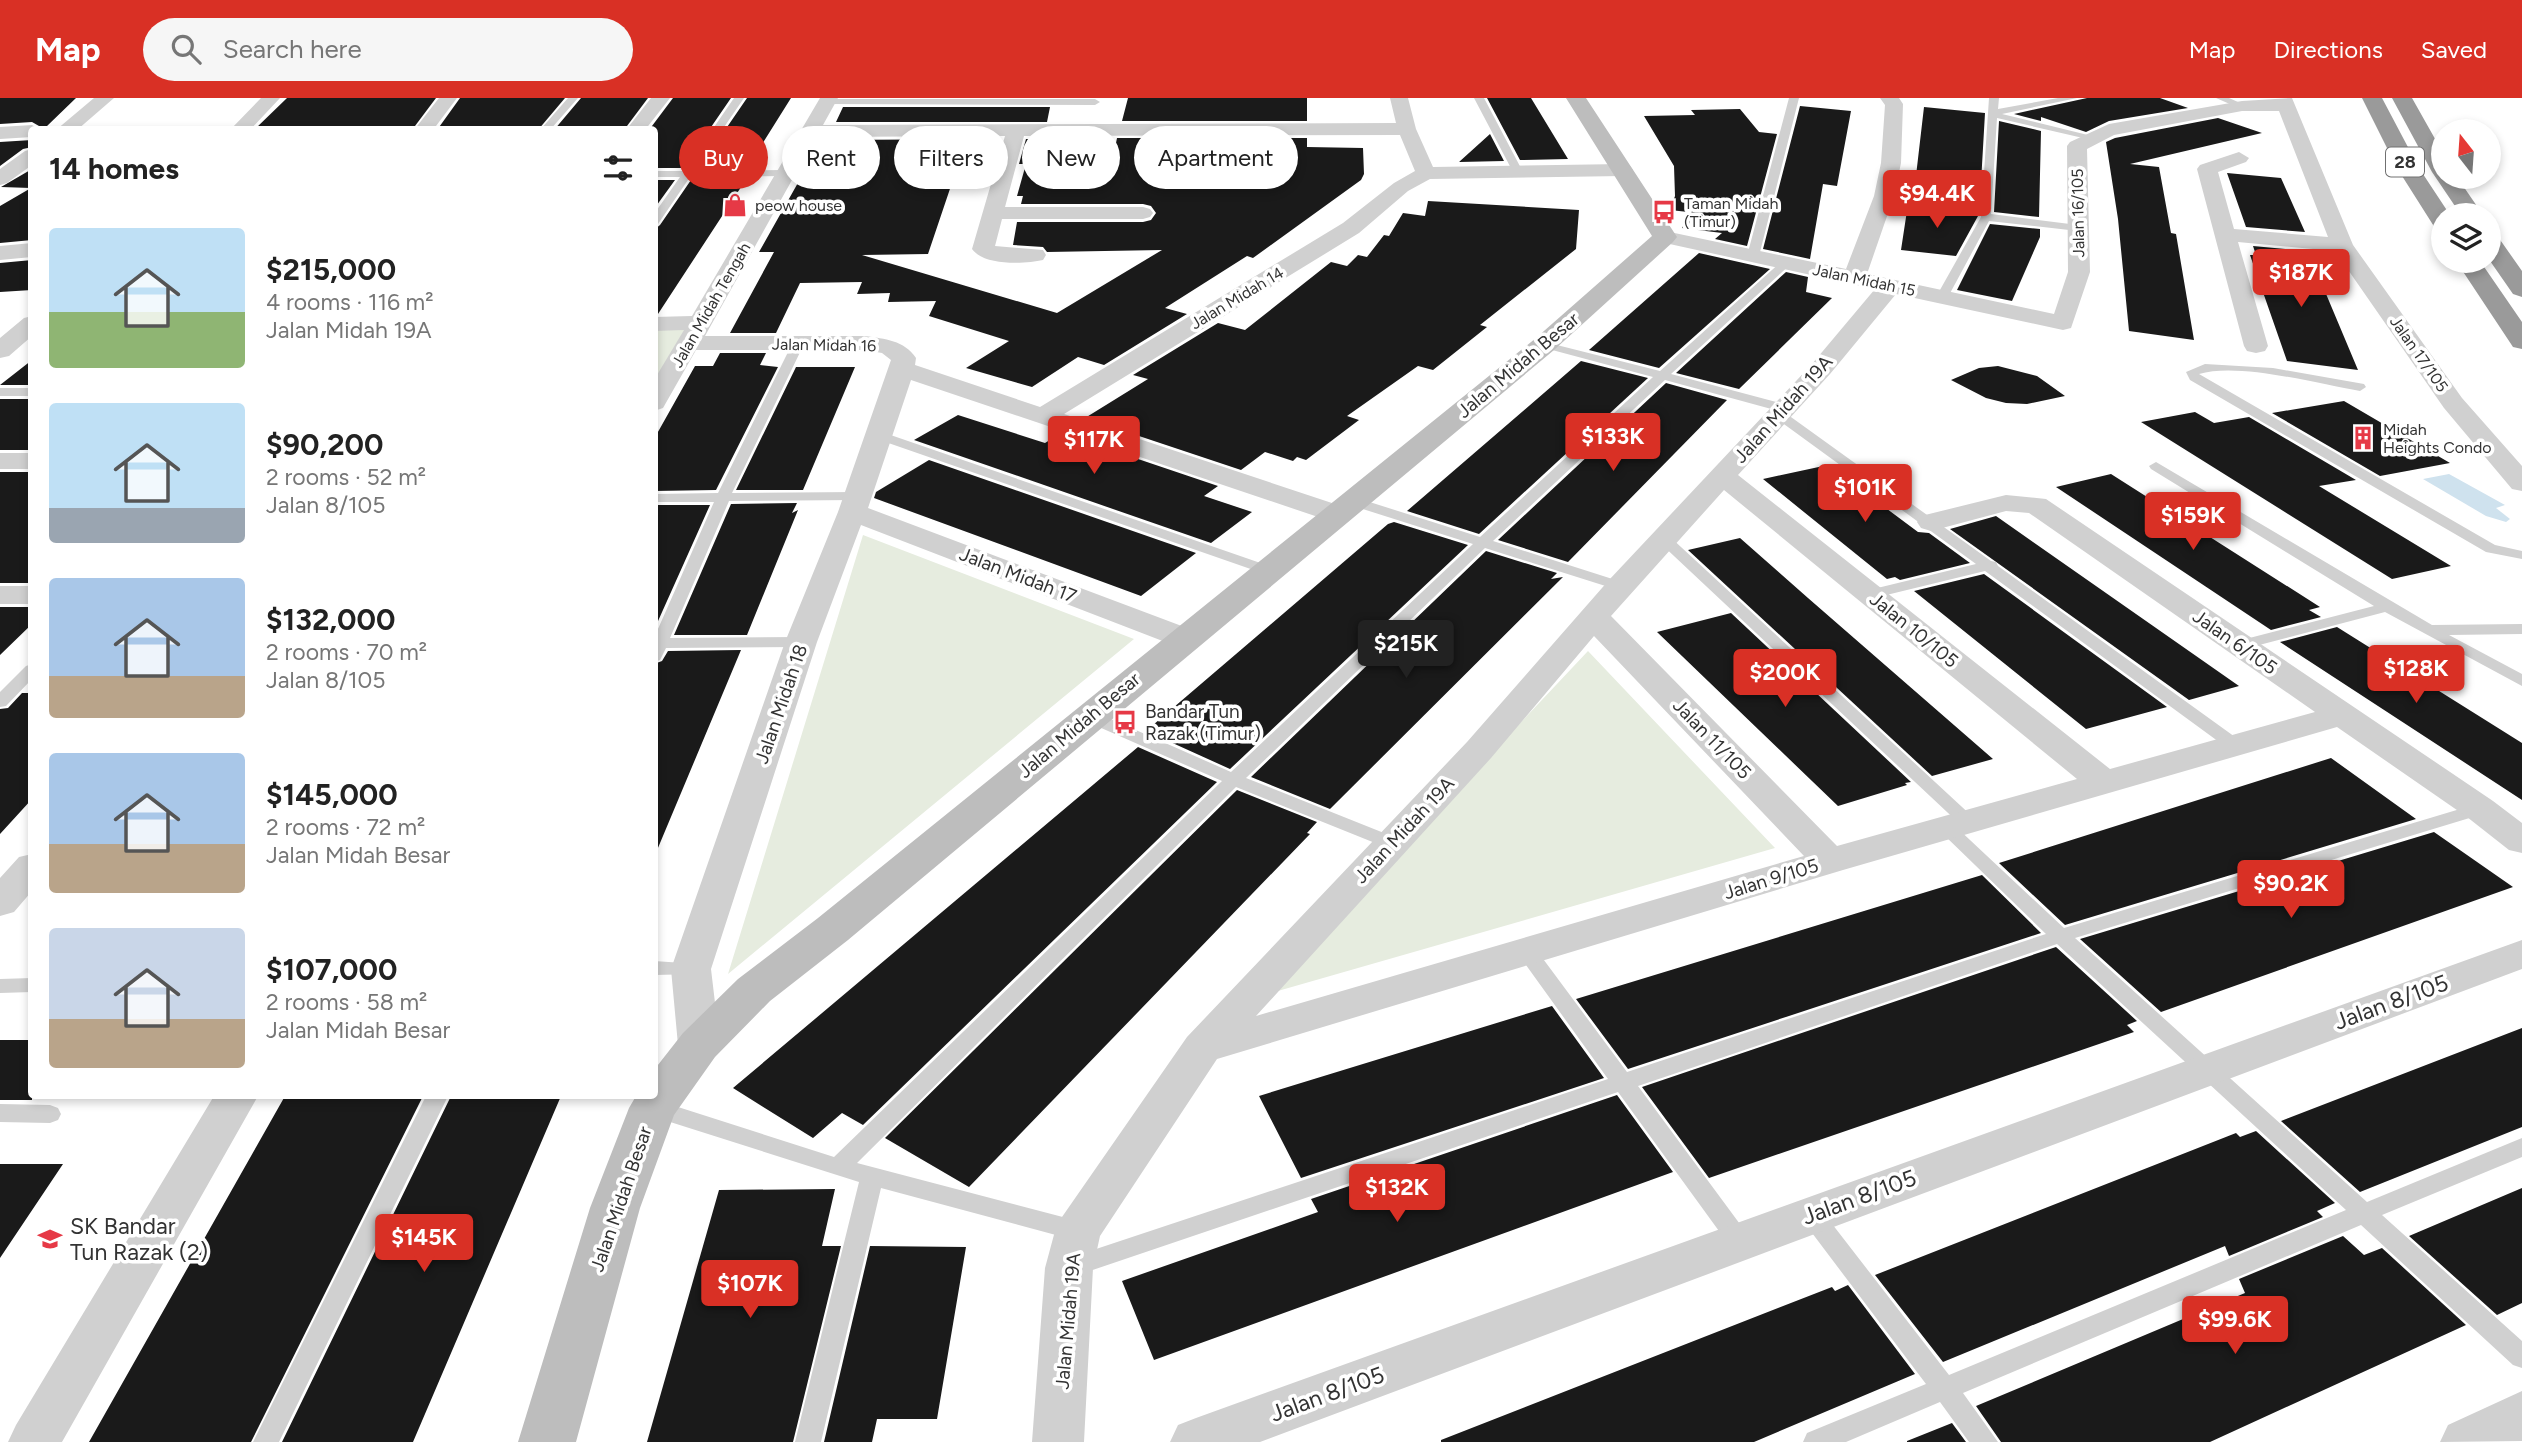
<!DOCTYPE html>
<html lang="en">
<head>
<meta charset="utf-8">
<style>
  body { margin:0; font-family:Figtree,sans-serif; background:#f6f6f6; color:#222; height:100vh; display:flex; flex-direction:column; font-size:26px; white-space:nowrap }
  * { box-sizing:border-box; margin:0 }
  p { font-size:23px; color:#767676 }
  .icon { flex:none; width:38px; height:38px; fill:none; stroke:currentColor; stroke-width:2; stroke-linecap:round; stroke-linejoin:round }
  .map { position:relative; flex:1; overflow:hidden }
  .drawer { position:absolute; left:28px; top:28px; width:630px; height:973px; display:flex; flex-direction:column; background:#fff; border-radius:7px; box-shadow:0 4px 10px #0003 }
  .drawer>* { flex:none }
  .top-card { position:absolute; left:679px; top:28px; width:665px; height:63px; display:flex; gap:14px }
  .needle { width:46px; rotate:343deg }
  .buttons { position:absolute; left:2431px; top:21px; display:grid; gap:14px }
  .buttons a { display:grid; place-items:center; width:70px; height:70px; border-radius:50%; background:#fff; box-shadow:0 4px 10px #0003; font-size:35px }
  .price { position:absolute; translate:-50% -60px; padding:0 16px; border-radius:7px; background:#d93025; color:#fff; font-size:23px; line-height:46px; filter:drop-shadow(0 2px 4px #0008) }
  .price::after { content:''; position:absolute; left:50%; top:42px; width:21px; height:16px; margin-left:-10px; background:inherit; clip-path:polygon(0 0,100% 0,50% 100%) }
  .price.selected { background:#222; color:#fff }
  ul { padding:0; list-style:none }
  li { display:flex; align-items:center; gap:21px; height:175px; padding:0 21px }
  li span { display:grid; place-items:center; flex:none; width:196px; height:140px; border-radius:7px; color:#555 }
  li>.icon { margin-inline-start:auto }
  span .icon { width:84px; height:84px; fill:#fffc; stroke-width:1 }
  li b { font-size:30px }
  h2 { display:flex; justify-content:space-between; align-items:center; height:84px; padding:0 21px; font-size:30px }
  .chip { padding:0 24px; border-radius:32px; background:#fff; box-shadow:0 4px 10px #0003; font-size:24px; line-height:63px }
  .chip.selected { background:#d93025; color:#fff }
  header { display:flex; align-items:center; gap:42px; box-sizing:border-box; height:98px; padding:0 35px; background:#d93025; color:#fff }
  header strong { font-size:33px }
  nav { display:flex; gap:38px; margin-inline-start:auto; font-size:24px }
  .search { width:490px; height:63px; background:#f6f6f6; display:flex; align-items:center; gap:18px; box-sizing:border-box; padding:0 24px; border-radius:38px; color:#767676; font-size:26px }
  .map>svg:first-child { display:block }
</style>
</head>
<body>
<header>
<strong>Map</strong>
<div class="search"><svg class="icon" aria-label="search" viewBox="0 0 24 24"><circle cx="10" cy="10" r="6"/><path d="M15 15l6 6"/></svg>Search here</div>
<nav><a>Map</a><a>Directions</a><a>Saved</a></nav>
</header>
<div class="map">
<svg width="2522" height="1344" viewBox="0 0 2522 1344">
  <rect width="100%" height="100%" fill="#fff"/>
  <!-- green -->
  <path fill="#e6ecdf" d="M655,229H686L655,287Z
    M863,437L1134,541L728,876Z
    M1588,553L1775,750L1264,897Z"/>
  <!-- water -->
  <path fill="#cfe2ee" d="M2449,376L2505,407L2496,410L2510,421L2506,424L2486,418L2423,381Z"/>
  <!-- building -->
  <path fill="#1a1a1a" d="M0,0H76L47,28H39L32,24L0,26Z
    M287,0H436L412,32H254Z
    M460,0H565L538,32H437Z
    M581,0H648L624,32H554Z
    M673,0H731L683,70H654V32H649Z
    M747,0H791L747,70H699Z
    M1128,0H1307V23H1122Z
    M1487,0H1531L1568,61L1520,62Z
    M2087,0H2160L2188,10L2109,23L2086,34L2041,19V23L2014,16Z
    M1800,8L1851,13L1837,88L1823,86L1810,161L1763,151Z
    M843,9H1050L1047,24H836Z
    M1924,9L1985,15L1980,102L1914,95Z
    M1740,11L1759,34L1777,36L1747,148L1715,141L1722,135L1682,130L1688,114L1670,112L1675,98L1674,68L1644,18L1695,17L1691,12Z
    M2218,20L2262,35L2130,66L2159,69L2171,135L2176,136L2194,242L2129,233L2118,121L2106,44L2115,40Z
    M1999,23L2041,33L2039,119L1994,114Z
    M1490,36L1504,63L1459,64Z
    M1117,40H1307V49L1363,50L1364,76L1361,82L1253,160L1247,158L1165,210L1187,216L1104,267L1078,259L1032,289L966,270L1009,243L929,218L936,203L888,204L890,195L857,196L862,184L800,185L776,235H730L774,154H759L799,83H806L828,42L1001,41L994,66L958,67L928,156L862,157L1057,215L1162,152L1047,154L1043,149L1013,147L1017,124H1143L1151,122L1156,115L1151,108L1143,106H1021L1023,98H1017L1026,66H1019L1026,41H1042L1037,59H1106L1108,50H1115Z
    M32,42V49L23,51L0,68V44Z
    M32,71V142L0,145V108L31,90L1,89Z
    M2227,75L2281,80L2305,134L2246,129Z
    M740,81L738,83H745L658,216H654V132L660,127L691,82Z
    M654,82H675L654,111Z
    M1428,103L1579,112L1576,151L1480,227L1487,229L1433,272L1418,268L1347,318L1359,322L1306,362L1297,359L1293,363L1265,354L1241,372L1085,320L1148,281L1133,277L1218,225L1245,232L1331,164L1347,168L1358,157L1367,159L1384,137L1389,138L1403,115L1425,118Z
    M1908,106L1978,114V118L1956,158L1901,152Z
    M1990,126L2040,131V139L2012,203L1957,192Z
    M2253,148L2308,153L2358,272L2287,263L2250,157H2256Z
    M1699,155L1770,171L1659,270L1589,252Z
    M32,162V192L0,194V165Z
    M1786,174L1808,179L1806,194L1832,200L1739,291L1676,275Z
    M720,255H766L760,267L778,269L716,392L654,393V341L695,268H713Z
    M32,262V287H0Z
    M1581,263L1648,280L1479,436L1407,413Z
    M1998,268L2037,278L2065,298L2027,306L2006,305L1986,300L1951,282L1979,270Z
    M796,269H855L803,392H736Z
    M1666,285L1727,302L1568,464L1498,442Z
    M0,301H32V352H0Z
    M2344,303L2450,365L2380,378L2272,315Z
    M2195,314L2214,325L2249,319L2356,382L2319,388L2451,468L2392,481L2141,324Z
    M958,317L1045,345L1061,335L1218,388L1204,398L1252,414L1211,445L914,342Z
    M929,362L1196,455L1141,498L874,400L876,394Z
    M1828,367L1918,434L1929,435L1970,465L1900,482L1895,479L1887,481L1763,381Z
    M0,374H32V485H0Z
    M2111,376L2320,509L2309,512L2321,519L2271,532L2056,389Z
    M797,405L792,415L798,412L747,537H674L731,406Z
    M654,407H710L654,532Z
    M1996,418L2033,444L2239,588L2189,602L1950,431Z
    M1394,424L1468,447L1230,671L1146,633L1388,426Z
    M1740,440L1808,500L1993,661L1932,678L1688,452Z
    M1486,453L1557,475L1551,481L1563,479L1330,711L1251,679Z
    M1984,476L2167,609L2086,631L1914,493Z
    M0,509H32V526L0,557Z
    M1731,515L1911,684L1905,685L1907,687L1838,708L1657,534Z
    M2337,529L2522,645V702L2280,544Z
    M741,552L655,757H654V566L662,563L668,553Z
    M22,595H32V701L0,736V611L8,610Z
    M1138,649L1217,684L863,1027L842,1015L813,1040L733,990Z
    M2331,660L2416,721L2065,827L1999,765Z
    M1237,692L1317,724L1307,735L1310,736L969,1089L885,1040Z
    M2434,734L2513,789L2161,914L2080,841Z
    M1982,777L2041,835L1628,971L1576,901Z
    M2056,849L2137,923L2127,927L2134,934L1709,1080L1642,989Z
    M1552,908L1604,980L1301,1080L1259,998Z
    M2522,930V1029L2360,1094L2281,1023Z
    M0,942H32V1002H0Z
    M1617,997L1673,1074L1154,1262L1122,1183L1318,1114L1311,1101Z
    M285,998H423L251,1344H89Z
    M451,998H561L413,1344H282Z
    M2256,1033L2335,1105L2317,1113L2323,1119L2229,1158L2225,1148L1943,1264L1875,1177L2236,1035L2240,1039Z
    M0,1066H63L0,1160Z
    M2522,1090V1205L2497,1217L2409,1138Z
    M835,1091L822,1148H841L793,1344H647L719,1092Z
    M2343,1138L2364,1157L2382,1150L2466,1227L2210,1344H2001L1976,1308L2245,1195L2239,1181Z
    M870,1148L966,1149L937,1321H877L872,1344H824Z
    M1848,1187L1915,1276L1754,1344H1441V1342L1778,1210L1832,1189L1835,1193Z
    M1952,1325L1966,1344H1907V1343Z"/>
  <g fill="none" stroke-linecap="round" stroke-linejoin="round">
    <!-- lane -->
    <path fill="#d0d0d0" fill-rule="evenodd" d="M568,0H578L550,32H540Z
      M734,0H744L694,73L786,72L791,75L786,78L690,79L658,126L654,127V116L680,79H654V73H684Z
      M1474,0H1484L1523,74L1522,76L1513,74Z
      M1789,0H1799L1759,158L1753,161L1747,158Z
      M1989,0H1999L1998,11L2058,0H2077L2002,16L2096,39V43L1997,20L1991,116L2078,127L2083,130L2078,133L1989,123L1948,199L1942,202L1936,199L1981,119V112L1884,101L1879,98L1884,95L1982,105Z
      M2216,0H2229L2247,8L2239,10Z
      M827,1H1095L1100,4L1095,7L824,6V2Z
      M1782,163L1792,165L1671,276L1788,307L1789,310L1784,314L1991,463L1996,464L1998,468L2242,644L2245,648L2242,652H2230L1985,473L1870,501L1865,499L1862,496L1865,493L1976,466L1773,318L1771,315L1775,312L1665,282L1493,443L1625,485L1628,488L1625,491H1615L1485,450L1246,680L1399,741L1401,745L1399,749H1385L1236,689L857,1065L1078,1123L1086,1126L1090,1133L1086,1140L1078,1143L881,1090L821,1344H795L859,1084L645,1016L642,1010L645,1004L653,1001L834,1059L1222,683L1083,622L1081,618L1083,614H1095L1231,674L1473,446L1347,406V400H1357L1480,439L1653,279L1541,249V243L1660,273Z
      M798,242L804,246L732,395L857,394L864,398L857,402L729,403L670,540L801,539L809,544L801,549L666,550L660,562L654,564V540L714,404H654V396L718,395L792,246Z
      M2205,266L2273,270L2364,286L2366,289L2360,293C2318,286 2239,264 2199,276L2495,447L2522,453V461L2486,454L2190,282L2186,274Z
      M0,290H32V298H0Z
      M879,333L1275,470L1277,473L1270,477L1265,476L874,340L872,337Z
      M2156,364L2432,527L2522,526V536L2449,537L2522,576V588L2385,514L2240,552L2234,550L2232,547L2234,544L2374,508L2151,371L2149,368Z
      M1663,436L1668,437L1975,721L1978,725L1975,729H1963L1658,443L1656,440Z
      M32,566V581L6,608L0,609V594L26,568Z
      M2480,705L2486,707L2489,711L2486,715L2075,840L2367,1104L2522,1040V1059L2382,1117L2522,1243V1270L2513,1267L2361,1127L1963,1295L1998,1344H1969L1940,1304L1846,1344H1803L1807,1335L1926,1286L1803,1123L1799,1116L1803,1109L1811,1106L1819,1109L1949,1277L2346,1112L2057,846L1638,988L1748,1137L1752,1144L1748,1151L1740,1154L1732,1151L1618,994L1072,1179L1064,1176L1060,1169L1064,1162L1072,1159L1608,981L1521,860L1518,855L1521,850H1535L1627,974L2046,836L1942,735L1939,731L1942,727H1954L2064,830Z
      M654,863L698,866L701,871L698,876L654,877Z
      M32,880V894L0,895V881Z
      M426,998H448L279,1344H253Z
      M0,1006L50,1007L58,1010L61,1016L58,1022L50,1025L0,1024Z"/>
    <!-- street -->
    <path fill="#d0d0d0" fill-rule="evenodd" d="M94,0H114L77,32H56Z
      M261,0H280L250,32H230Z
      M439,0H457L433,32H414Z
      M651,0H670L645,32H626Z
      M820,0H838L823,27L1396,25L1390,0H1408L1416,31L1433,69L1623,66L1630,68L1633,72L1630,76L1623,78L1430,81L1408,93L1359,135L1064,316L1347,410L1351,416L1347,422L1337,425L1327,422L911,282L868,410L1195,533L1200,540L1195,547L1184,550L1173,547L861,427L817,544L711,871L720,947L714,958L699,963L684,958L678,947L671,871L785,544L838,414L891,262L882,255L865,252H696L663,310L654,313V282L684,232L654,233V219L692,218ZM1400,37L1415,73L1394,85L1343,125L1040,309L915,267L916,260C904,242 885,241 865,238H705L816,39L1005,38L972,151C984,168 1024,166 1043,162L1046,157L1043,152L995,148L1002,121H1143L1150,119L1153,115L1150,111L1143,109H1005L1024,38Z
      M1880,0H1899L1903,6L1901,65L1894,98L1867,176L2054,216L2068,174L2067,48L2070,44L2109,26L2242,3L2292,0L2353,147L2462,300L2522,368V393L2512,391L2444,310L2335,153L2238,144L2268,248L2265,253L2256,255L2247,253L2244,248L2197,71L2200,67L2239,54L2249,60L2246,64L2218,74L2234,131L2328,139L2279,13H2242L2114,37L2087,51L2090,174L2071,230L2063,232L1896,196L1830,276L1738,377L2110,671L2315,614L2029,415L2006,413L1931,433L1921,430L1917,424L1921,418L2006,397L2046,401L2493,703L2522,725V755L2509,752L2467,719L2337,629L1843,772L1217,961L1100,1138L1093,1170L1084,1344H1032L1045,1170L1055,1133L1062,1119L1187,939L1467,644L1609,482L1812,266L1875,191L1665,145L1657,144L1654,139L1657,134L1665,133L1846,171L1874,98L1881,65L1885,7ZM1724,392L2077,681L1837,748L1611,518ZM1594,538L1804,758L1256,918L1491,660Z
      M32,27L40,32H32V39L0,41V29Z
      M32,51V67L7,85L0,87V71L25,53Z
      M32,145V159L0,162V148Z
      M32,218V238L9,258L0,260V240L24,220Z
      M0,355H32V371H0Z
      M0,488H32V506H0Z
      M32,756V793L14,814L0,818V780L19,759Z
      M2522,842V871L1260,1344H1170L1178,1327L1196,1320Z
      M214,998H258L62,1344H8L16,1327Z
      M2522,1293V1343L2440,1344L2448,1327Z"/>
    <!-- secondary -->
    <path fill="#bdbdbd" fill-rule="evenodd" d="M1566,0H1586L1677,139L1673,144L1554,252L848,842L770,903L715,959L674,1017L640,1110L576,1344H518L590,1110L629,1010L636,998H654V972L683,935L738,881L818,820L1536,240L1652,138Z"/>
    <!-- highway -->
    <path fill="#9a9a9a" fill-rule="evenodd" d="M2362,0H2382L2419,70L2450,117H2443V132L2435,130L2397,70Z
      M2392,0H2412L2443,55V79H2457L2483,117H2461L2432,74Z
      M2488,134L2496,136L2522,173V199L2513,196L2488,160Z
      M2456,163H2480L2522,224V251L2513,249Z"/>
  </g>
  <!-- icons -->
  <defs>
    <g id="shop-bare" transform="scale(1.89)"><path d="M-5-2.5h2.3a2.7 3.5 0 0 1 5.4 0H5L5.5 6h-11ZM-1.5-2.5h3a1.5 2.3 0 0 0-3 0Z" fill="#e63946" stroke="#fff" stroke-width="2.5" paint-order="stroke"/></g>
    <g id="bus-bare" transform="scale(1.89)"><path d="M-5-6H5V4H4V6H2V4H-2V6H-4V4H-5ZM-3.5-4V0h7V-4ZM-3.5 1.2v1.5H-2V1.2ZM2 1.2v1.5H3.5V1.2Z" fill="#e63946" stroke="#fff" stroke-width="2.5" paint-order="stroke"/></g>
    <g id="building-bare" transform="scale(1.89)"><path d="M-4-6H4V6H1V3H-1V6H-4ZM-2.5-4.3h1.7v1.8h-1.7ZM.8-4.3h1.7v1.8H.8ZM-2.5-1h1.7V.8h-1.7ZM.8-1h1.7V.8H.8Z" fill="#e63946" stroke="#fff" stroke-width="2.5" paint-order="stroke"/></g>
    <g id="school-bare" transform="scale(1.89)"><path d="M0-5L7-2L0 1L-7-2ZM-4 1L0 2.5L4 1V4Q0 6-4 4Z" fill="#e63946" stroke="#fff" stroke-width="2.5" paint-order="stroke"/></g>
  </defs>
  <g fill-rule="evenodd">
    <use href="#shop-bare" x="735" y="107"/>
    <use href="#bus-bare" x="1664" y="114"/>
    <use href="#building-bare" x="2363" y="340"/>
    <use href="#bus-bare" x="1125" y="624"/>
    <use href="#school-bare" x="50" y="1141"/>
  </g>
  <g text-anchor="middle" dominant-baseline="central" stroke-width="7" stroke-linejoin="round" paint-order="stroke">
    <!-- far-poi labels -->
    <g font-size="16" fill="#333" stroke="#fff" text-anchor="start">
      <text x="1684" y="105">Taman Midah<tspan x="1684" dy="18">(Timur)</tspan></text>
      <text x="755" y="107">peow house</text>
      <text x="2383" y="331">Midah<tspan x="2383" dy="18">Heights Condo</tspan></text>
    </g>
    <!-- far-street labels -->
    <g font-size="16" fill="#333" stroke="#fff">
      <text transform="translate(2078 115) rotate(-91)">Jalan 16/105</text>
      <text transform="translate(1864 182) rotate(12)">Jalan Midah 15</text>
      <text transform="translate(1237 200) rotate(-31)">Jalan Midah 14</text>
      <text transform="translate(711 207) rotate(-60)">Jalan Midah Tengah</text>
      <text transform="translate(824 247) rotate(1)">Jalan Midah 16</text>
      <text transform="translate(2419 256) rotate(55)">Jalan 17/105</text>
    </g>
    <!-- shield labels -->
    <rect fill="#fff" stroke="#707070" stroke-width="2" x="2386" y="49.5" width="38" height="29" rx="5"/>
    <g font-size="18" font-weight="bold" fill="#333">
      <text x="2405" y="64">28</text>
    </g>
    <!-- street labels -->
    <g font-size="19" fill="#333" stroke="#fff">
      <text transform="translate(1518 267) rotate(-40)">Jalan Midah Besar</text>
      <text transform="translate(1783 311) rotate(-48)">Jalan Midah 19A</text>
      <text transform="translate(1018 477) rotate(21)">Jalan Midah 17</text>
      <text transform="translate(1914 532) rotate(39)">Jalan 10/105</text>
      <text transform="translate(2235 544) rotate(35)">Jalan 6/105</text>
      <text transform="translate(781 606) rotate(-71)">Jalan Midah 18</text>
      <text transform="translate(1079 627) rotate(-40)">Jalan Midah Besar</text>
      <text transform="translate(1712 641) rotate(46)">Jalan 11/105</text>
      <text transform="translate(1404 732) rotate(-47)">Jalan Midah 19A</text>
      <text transform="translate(1771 781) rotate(-17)">Jalan 9/105</text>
      <text transform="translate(621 1101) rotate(-71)">Jalan Midah Besar</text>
      <text transform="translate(1068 1223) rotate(-85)">Jalan Midah 19A</text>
    </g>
    <!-- poi labels -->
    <g font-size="19" fill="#333" stroke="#fff" text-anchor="start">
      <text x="1145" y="613">Bandar Tun<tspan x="1145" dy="22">Razak (Timur)</tspan></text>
    </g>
    <!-- near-street labels -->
    <g font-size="23" fill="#333" stroke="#fff">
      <text transform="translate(2391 904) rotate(-20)">Jalan 8/105</text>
      <text transform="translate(1859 1099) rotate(-20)">Jalan 8/105</text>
      <text transform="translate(1327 1296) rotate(-20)">Jalan 8/105</text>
    </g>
    <!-- near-poi labels -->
    <g font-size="23" fill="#333" stroke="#fff" text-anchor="start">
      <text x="70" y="1128">SK Bandar<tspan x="70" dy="26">Tun Razak (2)</tspan></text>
    </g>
  </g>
</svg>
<div class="buttons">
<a><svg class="needle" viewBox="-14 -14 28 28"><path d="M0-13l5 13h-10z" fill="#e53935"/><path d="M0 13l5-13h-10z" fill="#767676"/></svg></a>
<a><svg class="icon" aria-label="layers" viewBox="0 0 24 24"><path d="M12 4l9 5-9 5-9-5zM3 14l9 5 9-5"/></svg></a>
</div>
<b class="price" style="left:1937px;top:132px">$94.4K</b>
<b class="price" style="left:2301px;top:211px">$187K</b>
<b class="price" style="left:1613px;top:375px">$133K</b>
<b class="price" style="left:1094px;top:378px">$117K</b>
<b class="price" style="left:1865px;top:426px">$101K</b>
<b class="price" style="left:2193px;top:454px">$159K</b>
<b class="price selected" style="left:1406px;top:582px">$215K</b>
<b class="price" style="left:2416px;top:607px">$128K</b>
<b class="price" style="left:1785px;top:611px">$200K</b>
<b class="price" style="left:2291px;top:822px">$90.2K</b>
<b class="price" style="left:1397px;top:1126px">$132K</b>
<b class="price" style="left:424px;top:1176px">$145K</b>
<b class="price" style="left:750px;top:1222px">$107K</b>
<b class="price" style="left:2235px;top:1258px">$99.6K</b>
<div class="top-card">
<a class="chip selected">Buy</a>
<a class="chip">Rent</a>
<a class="chip">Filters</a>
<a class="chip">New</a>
<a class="chip">Apartment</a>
</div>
<section class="drawer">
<h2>14 homes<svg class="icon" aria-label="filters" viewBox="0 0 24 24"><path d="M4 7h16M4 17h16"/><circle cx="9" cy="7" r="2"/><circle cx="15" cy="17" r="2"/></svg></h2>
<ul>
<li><span style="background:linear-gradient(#bfe0f5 60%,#8fb573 0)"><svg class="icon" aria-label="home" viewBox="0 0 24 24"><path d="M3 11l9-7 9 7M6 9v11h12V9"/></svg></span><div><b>$215,000</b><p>4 rooms · 116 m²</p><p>Jalan Midah 19A</p></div></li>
<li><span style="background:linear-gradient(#bfe0f5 75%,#9aa5b1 0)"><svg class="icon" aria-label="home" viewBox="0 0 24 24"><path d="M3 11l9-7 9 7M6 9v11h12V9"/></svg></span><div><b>$90,200</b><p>2 rooms · 52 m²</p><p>Jalan 8/105</p></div></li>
<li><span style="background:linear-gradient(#a9c7e8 70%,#b9a48a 0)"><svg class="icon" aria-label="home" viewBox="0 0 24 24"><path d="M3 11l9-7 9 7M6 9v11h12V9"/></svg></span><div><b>$132,000</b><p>2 rooms · 70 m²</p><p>Jalan 8/105</p></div></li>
<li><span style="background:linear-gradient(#a9c7e8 65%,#b9a48a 0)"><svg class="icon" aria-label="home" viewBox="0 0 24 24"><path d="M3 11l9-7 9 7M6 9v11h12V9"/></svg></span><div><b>$145,000</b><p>2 rooms · 72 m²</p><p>Jalan Midah Besar</p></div></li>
<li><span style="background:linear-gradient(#c9d6e8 65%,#b9a48a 0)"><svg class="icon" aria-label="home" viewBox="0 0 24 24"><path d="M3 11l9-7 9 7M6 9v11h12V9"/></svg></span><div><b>$107,000</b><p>2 rooms · 58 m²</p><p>Jalan Midah Besar</p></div></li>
</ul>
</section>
</div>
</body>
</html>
